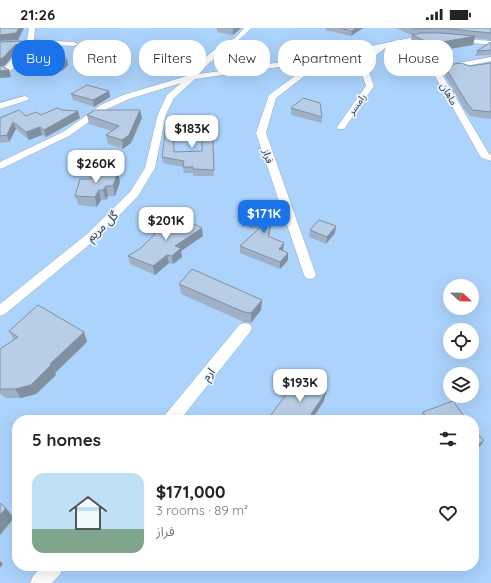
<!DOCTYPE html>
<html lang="en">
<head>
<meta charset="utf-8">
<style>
  body { margin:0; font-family:Quicksand,"Noto Sans Arabic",sans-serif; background:#f6f6f6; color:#222; height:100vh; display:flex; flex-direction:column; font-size:15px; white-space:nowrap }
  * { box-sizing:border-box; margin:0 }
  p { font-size:13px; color:#767676 }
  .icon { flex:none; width:22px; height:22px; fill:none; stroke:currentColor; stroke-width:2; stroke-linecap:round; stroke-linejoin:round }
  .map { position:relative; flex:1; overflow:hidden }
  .panel { position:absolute; left:12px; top:387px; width:467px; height:156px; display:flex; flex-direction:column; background:#fff; border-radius:16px; box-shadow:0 4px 16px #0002 }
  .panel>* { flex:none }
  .guide { position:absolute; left:12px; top:12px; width:467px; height:36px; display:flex; gap:8px }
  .needle { width:26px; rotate:112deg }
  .fabs { position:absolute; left:443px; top:251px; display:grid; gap:8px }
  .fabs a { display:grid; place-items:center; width:36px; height:36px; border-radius:50%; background:#fff; box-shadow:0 4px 16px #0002; font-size:20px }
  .price { position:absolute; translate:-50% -34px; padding:0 9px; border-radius:8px; background:#fff; color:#222; font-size:13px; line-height:26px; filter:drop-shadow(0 1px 2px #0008) }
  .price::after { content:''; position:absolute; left:50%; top:24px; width:12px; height:9px; margin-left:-6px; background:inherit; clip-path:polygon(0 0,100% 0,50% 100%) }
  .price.selected { background:#1a73e8; color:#fff }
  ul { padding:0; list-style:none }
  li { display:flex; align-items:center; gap:12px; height:100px; padding:0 20px }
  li+li { border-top:1px solid #e0e0e0 }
  li span { display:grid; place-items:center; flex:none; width:112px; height:80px; border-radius:12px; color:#555 }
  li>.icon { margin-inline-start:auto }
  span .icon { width:48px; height:48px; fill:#fffc; stroke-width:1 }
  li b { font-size:17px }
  h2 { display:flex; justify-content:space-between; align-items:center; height:48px; padding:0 20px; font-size:17px }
  .pill { padding:0 14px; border-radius:16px; background:#fff; box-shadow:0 4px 16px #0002; font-size:14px; line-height:36px }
  .pill.selected { background:#1a73e8; color:#fff }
  .status { display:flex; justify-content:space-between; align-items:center; height:28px; padding:0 20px; background:#fff; direction:ltr }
  .status svg { height:11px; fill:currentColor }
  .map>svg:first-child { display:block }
</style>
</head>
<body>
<div class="status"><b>21:26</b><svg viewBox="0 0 49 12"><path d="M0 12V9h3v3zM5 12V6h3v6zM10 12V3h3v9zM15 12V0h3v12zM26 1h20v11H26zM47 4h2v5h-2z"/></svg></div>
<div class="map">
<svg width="491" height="555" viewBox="0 0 491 555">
  <rect width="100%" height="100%" fill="#d6e8fb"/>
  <!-- green -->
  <path fill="#acd3fc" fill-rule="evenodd" d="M0,0H491V555H0ZM450,258H472V280H450ZM450,302H472V324H450ZM450,346H472V368H450ZM17,392H474V538H17Z"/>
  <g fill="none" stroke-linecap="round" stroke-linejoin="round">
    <!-- street casing -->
    <g stroke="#95aac2" stroke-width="1">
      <path id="street" d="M29,0H35L34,12L74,14L78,16L74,18L30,16L0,19V15L27,12Z
        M244,0H251C236,18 214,27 199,46L324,28L419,8H427L430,10C426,14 397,15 388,19C381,22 373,30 366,36L374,58L344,101H338L337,99L366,58L358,35L375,21L325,32L276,70L266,105L316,247L314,250L310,251L306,250L304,247L256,105L269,67L314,34L195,51L174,70L166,86L155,140L138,168L95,212L5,286L0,288V276L87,206L130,164L145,140L158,86L167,67L181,55L129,71L107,81L69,108L3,140L0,141V134L63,104L101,77L123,67L190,47L199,35L213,23L235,10Z
        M457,10L491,13V17L455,13L454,12Z
        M18,24H21L25,26L12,42L0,44V40L6,38Z
        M491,29V33L452,41L443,48L489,126L491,127V133L482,130L480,128L435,48L447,37Z
        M25,68L29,70L28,72L0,81V75Z
        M245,295L250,296L252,300L250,304L180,392H163L165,387L240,296Z
        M42,538H63L61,545L52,555H30L33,548Z"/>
    </g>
    <!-- street -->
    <use href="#street" fill="#fff" fill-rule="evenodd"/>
  </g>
  <!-- wall -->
  <path fill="#9eb1c6" d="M217,0H241L233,7L217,4Z
    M326,0H363L351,8L325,2Z
    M395,0H491V12L475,10L473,17L430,24L410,15L412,7Z
    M23,13L24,18L68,37L62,43H47L43,40L14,41L13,35L24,22L23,21L21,23H17L5,37L1,38L11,49L0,50V14Z
    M491,14V27L475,28L477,23Z
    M491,35V91L470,88L465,82L445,48L447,42Z
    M109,63L110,69L94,79L73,72L71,66Z
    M291,80L322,89V95L291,87Z
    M41,87L80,90L46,109L42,107L29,112L16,101L9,114L0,115V90Z
    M87,87L142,90L131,115L123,121L108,116L106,107L112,103L89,96Z
    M212,92L214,148H193V145H184L183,139L163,135L162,129L173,98L174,124L202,123Z
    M80,151L120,154L115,168H108L106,172H101L97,179L78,177L75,168Z
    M260,177L274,182L272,188H273L272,194L269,209L284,215L283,223L288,232L280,241L240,225V218L258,201L249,200V193Z
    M310,202L335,205L326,216L309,209Z
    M154,205L203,208L181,223L182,229L173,236L169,235L155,247L130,236L128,228L141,220L154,207Z
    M179,256L262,272L261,282L251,295L244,294L181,266Z
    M9,303L84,304L87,314L55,345L56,347L36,366L21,370H6L0,366V321L14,312Z
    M324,373L314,389L313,392H271V387Z
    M423,384L467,392H419Z"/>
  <!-- shaded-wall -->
  <path fill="#8190a1" d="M19,0H24L18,12L0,13V7Z
    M234,0H241L233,7V1Z
    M356,0H363L351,8L352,3Z
    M475,8L473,17L430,24L432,16Z
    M23,13L24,19L22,18L23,21L21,23H17L5,37L0,39V31L15,17Z
    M67,31L68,37L62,43L60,37Z
    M9,42L11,49L0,50V43Z
    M109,63L110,69L94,79L93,72Z
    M140,82L142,90L131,115L123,121L122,112Z
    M78,83L80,90L46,109L44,102Z
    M13,94L16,101L9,114L7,107Z
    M40,99L42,107L29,112L26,104Z
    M118,144L120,154L115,168L113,158Z
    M106,158L108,168L106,172L103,162Z
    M99,162L101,172L97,179L95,169Z
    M274,175V182L269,197L270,190Z
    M273,188L272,194L267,215L268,208Z
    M336,198L335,205L326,216L327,209Z
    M202,200L203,208L181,223L182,229L173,236L172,228L175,218Z
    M284,215L283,222L279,228V221Z
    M288,225V232L280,241V234Z
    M167,227L169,235L155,247L153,238Z
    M262,272L261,282L251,295V285Z
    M84,304L87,314L55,345L56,347L36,366L21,370L15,361L50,336Z
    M326,364L324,373L311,392V386Z
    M484,413L477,422L474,423V418Z
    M6,480L14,490L0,507V487Z
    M0,533L3,536L0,540Z"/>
  <!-- building -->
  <path fill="#b8cee6" stroke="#8190a1" d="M0,0H19L16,5L0,7Z
    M340,0H356L352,3Z
    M412,0H491V5L440,0L415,1Z
    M421,5H440L475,8L432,16L412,7Z
    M23,13L19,16L15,17L3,30L0,31V14Z
    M491,14V22L477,23Z
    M22,18L54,19L67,31L60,37H45L41,35H13L24,21Z
    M461,35L470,38L491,35V84L473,82L467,75L447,42L454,36Z
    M0,38H2L9,42L0,43Z
    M87,57L109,63L93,72L71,66Z
    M303,70L320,75L322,89L291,80Z
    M57,80L62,82L78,83L44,102L40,99L26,104L13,94L7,107L0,108V90L19,82L26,88L36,84L41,87Z
    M95,82H140L129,107L122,112L106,107L119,98L87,87Z
    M203,92H212L214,142L193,141V139H183L184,133L162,129L166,98H173L174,124L202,123Z
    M97,143L118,144L113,158H106L103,162H99L95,169L75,168L80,151H91Z
    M267,173L274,175L270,190L273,188L268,208L284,215L279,221L288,225L280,234L240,218L264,196L249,193L254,179L260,177L261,174Z
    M177,188L202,200L175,218L181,220L172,228L167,227L153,238L128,228L141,220L155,206L154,205L170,192Z
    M319,192L336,198L327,209L310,202Z
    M192,241L262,272L251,285L244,284L179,256Z
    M38,277L84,304L50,336L51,337L31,357L15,361H0V321L18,309L9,303Z
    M308,353L326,364L311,386L314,389L312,392H282L271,387L290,361L297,363Z
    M453,373L467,392H429L423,384Z
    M474,401L484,413L474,418Z
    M0,475L6,480L0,487Z"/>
  <g text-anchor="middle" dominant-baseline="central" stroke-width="3.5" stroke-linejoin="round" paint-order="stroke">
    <!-- far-street labels -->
    <g font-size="10" fill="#323b45" stroke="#ebf4fe">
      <text transform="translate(449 66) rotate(60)">ماهان</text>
      <text transform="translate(357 76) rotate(-54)">رامسر</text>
      <text transform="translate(268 128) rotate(71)">فراز</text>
    </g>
    <!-- street labels -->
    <g font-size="12" fill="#323b45" stroke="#ebf4fe">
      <text transform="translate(102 198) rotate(-43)">گل مریم</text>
      <text transform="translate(208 346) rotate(-51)">ارم</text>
    </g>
  </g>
</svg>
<div class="fabs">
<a><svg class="needle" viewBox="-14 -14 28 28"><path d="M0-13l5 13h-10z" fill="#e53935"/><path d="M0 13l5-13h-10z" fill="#767676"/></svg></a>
<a><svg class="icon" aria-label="locate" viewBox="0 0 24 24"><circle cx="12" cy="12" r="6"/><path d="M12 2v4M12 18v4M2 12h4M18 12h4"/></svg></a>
<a><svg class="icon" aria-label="layers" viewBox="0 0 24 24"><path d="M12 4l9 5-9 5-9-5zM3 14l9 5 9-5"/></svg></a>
</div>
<b class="price" style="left:192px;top:121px">$183K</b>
<b class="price" style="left:96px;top:156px">$260K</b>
<b class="price selected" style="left:264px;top:206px">$171K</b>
<b class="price" style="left:166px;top:213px">$201K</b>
<b class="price" style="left:300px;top:375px">$193K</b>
<div class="guide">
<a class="pill selected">Buy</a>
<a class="pill">Rent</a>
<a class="pill">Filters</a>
<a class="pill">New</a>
<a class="pill">Apartment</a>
<a class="pill">House</a>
</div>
<section class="panel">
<h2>5 homes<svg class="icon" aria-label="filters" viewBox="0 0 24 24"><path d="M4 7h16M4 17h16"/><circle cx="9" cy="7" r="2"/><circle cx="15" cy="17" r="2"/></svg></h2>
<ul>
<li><span style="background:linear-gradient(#bfe0f5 70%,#7fa58c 0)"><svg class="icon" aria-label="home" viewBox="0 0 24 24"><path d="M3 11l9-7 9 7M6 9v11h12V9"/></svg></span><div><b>$171,000</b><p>3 rooms · 89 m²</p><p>فراز</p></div><svg class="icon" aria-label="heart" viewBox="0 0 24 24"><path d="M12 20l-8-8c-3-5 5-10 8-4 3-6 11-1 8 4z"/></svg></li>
</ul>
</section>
</div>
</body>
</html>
